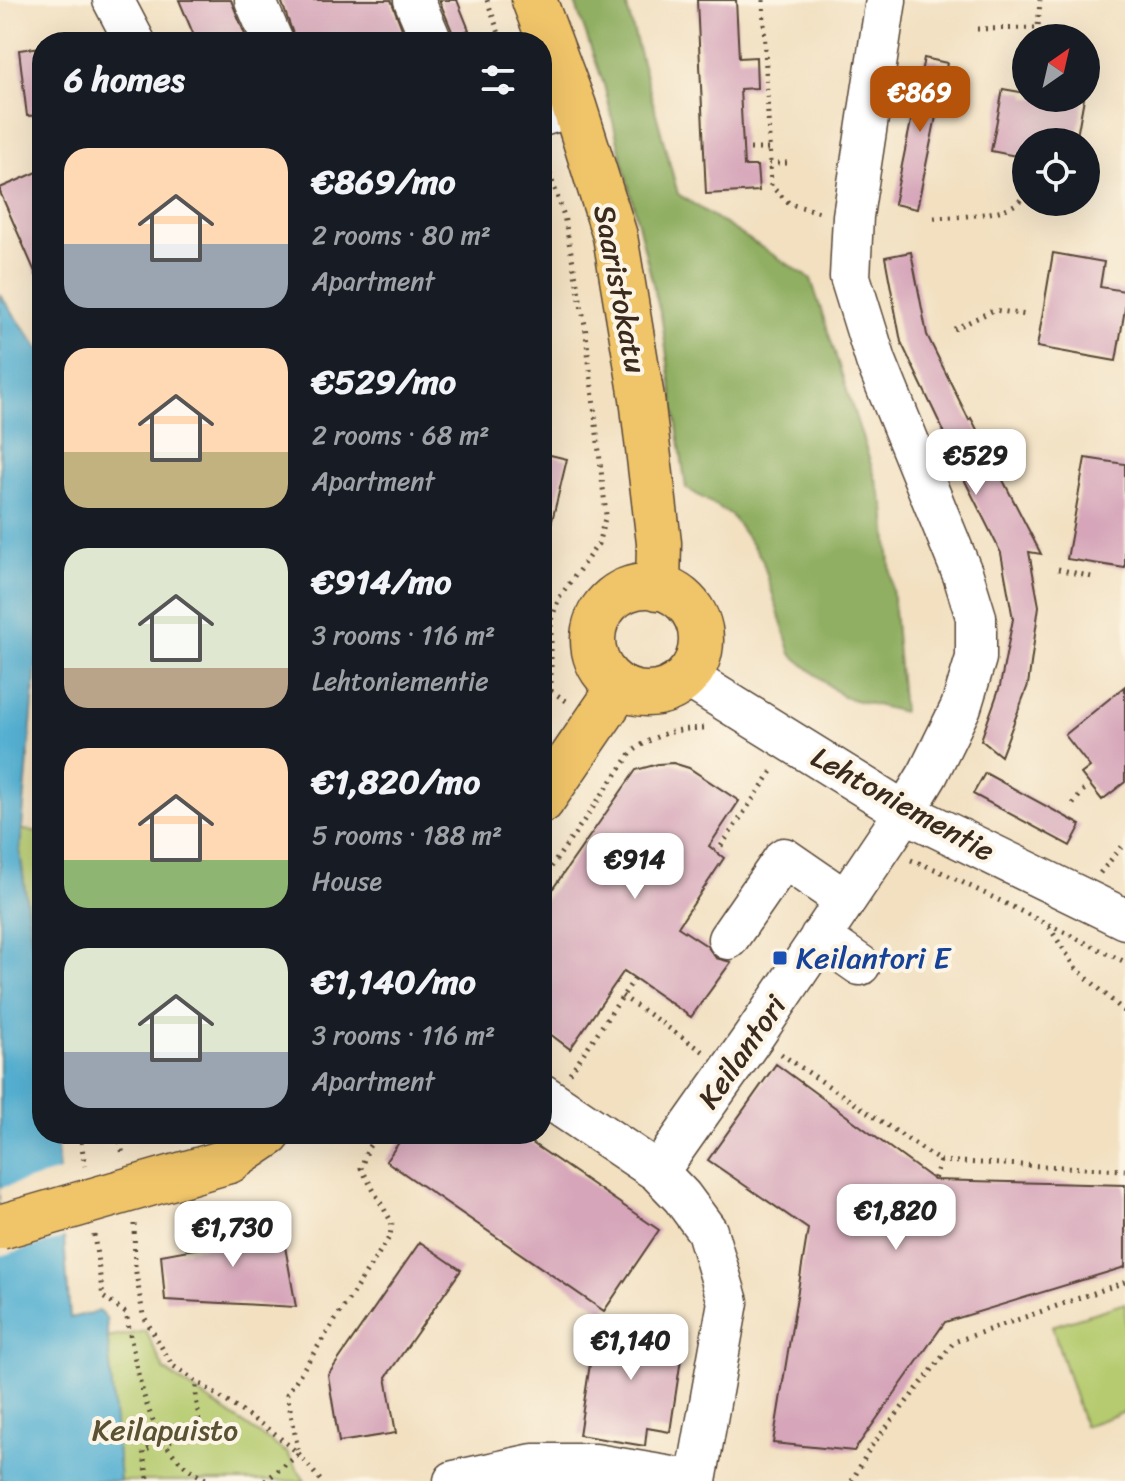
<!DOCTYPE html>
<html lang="en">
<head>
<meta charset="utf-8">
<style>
  body { margin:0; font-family:Sriracha,sans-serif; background:#20242c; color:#f1f3f6; height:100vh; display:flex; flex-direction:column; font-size:30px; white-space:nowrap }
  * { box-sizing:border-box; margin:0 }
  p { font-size:26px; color:#9ea1a6 }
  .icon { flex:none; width:44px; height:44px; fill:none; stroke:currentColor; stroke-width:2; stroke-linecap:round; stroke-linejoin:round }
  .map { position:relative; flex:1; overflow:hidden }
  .panel { position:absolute; left:32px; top:32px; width:520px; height:1112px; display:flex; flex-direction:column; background:#171b24; border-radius:32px; box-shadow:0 8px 32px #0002 }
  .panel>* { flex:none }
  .needle { width:52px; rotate:34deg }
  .buttons { position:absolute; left:1012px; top:24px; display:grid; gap:16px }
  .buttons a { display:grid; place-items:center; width:88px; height:88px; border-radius:50%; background:#171b24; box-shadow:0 8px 32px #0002; font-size:40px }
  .price { position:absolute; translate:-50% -68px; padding:0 18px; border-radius:16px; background:#fff; color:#222; font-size:26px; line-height:52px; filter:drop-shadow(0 2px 4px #0008) }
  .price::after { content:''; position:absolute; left:50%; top:48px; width:24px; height:18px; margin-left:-12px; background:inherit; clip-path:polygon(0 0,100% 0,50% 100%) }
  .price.on { background:#b45309; color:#fff }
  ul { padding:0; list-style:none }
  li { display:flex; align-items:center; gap:24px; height:200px; padding:0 32px }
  li span { display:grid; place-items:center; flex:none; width:224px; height:160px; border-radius:24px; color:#555 }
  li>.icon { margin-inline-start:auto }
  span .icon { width:96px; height:96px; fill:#fffc; stroke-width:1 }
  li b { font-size:34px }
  h2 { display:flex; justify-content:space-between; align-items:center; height:96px; padding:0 32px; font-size:34px }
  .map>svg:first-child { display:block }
</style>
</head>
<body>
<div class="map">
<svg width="1125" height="1481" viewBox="0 0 1125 1481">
  <rect width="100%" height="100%" fill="#fcf5e5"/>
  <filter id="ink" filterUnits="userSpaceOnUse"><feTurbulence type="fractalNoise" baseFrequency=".0125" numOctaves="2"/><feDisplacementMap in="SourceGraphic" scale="16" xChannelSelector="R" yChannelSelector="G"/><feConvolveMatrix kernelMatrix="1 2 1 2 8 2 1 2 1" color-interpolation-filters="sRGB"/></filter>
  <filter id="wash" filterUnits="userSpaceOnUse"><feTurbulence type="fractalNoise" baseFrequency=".006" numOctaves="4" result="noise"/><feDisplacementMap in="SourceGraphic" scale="32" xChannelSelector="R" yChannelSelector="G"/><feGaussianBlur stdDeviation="1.8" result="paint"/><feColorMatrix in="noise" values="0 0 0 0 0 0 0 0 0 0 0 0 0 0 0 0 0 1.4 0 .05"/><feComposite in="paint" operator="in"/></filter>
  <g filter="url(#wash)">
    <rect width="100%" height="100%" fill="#f2e0c1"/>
    <!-- green -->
    <path fill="#b6cb70" stroke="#787a47" stroke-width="2" d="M22,830L42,832V1021L20,851Z
      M1125,1303V1412L1084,1426L1052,1326Z
      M146,1331L164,1370L287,1453L305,1481H120L107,1338Z"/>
    <!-- forest -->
    <path fill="#90af62" stroke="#666c40" stroke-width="2" d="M574,0H625L678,194L811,279L885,508L903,712L843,697L791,654L762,559L731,515L686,488L662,321L604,85Z"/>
    <!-- water -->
    <path fill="#54b0d2" stroke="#486d78" stroke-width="2" d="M0,295L42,353V600L20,851L42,1021V1134H56L70,1318L99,1311L106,1318L120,1481H0Z"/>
    <!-- pier -->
    <path fill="#f2e0c1" d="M63,1170L68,1237L0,1256V1188Z"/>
    <g id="blocks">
      <!-- building -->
      <path fill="#d6a5b9" d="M179,0H231L248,42H187L195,38Z
        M281,0H391L407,42H296Z
        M439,0H457L469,30L454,36Z
        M697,0H736L739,58L756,57L757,88L740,89L744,166H757L759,191L706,194Z
        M42,47V115L27,116L19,50Z
        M924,58L947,63L917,209L894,204Z
        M1003,89L1026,93V98H1084L1076,142H1026V158L991,151Z
        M42,170V288L0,192V188Z
        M911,252L927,335L969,420L971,418L1041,554L1029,552L1039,606L1028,685L1001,756L981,740L1000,686L1013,619L1001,553L941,433L944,432L901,342L885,257Z
        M1053,253L1104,262L1100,287L1125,291V309L1116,361L1037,347Z
        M542,453L567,459L551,525L542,524Z
        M1085,458L1125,464V568L1067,559Z
        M1125,686V782L1102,800L1081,774L1090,767L1065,735Z
        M673,763L689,768L739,801L709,846L724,858L678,927L707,946L716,958L731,962L691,1017L624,971L570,1049L542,1028V904L636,770L658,764Z
        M985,773L1081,825L1070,846L973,794Z
        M776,1064L934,1180L1125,1185V1267L945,1322L854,1451L773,1443L808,1229L708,1160Z
        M405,1134H519L659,1230L604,1311L386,1161Z
        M280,1219L296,1307L165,1300L161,1255L205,1247L204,1236Z
        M420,1242L461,1270L386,1377L396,1433L339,1442L328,1375Z
        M597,1319L685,1332L670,1432L647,1428L645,1446L579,1435Z"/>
    </g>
  </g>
  <g filter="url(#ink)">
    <use href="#blocks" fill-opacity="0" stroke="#564536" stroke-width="2"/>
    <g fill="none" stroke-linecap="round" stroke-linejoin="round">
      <!-- minor casing -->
      <g stroke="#564536" stroke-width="43">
        <path id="minor" d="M113,0L135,42
          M255,0L273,42
          M414,0L432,42
          M542,116L574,106
          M687,677L905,812L1125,919
          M820,937L860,965
          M728,939L784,858L845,900
          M542,1094L658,1172L682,1197L707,1231L728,1302L696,1481
          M658,1172L754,1036L905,812L928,774L961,707L976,658V617L963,575L876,361L850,277L853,216L886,0
          M454,1481L533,1464H595L696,1481"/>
      </g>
      <!-- major casing -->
      <g stroke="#564536" stroke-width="47">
        <path id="major" d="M534,0L574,106L615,236L642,398L659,543L658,588
          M593 640a54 54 0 1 1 108 0a54 54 0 1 1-108 0Z
          M542,801L620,687
          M229,1161L269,1134"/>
      </g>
      <!-- path -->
      <path stroke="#564536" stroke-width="5" stroke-dasharray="2 6" stroke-linecap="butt" d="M487,0L502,42
        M763,0L771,186L790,204L820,212
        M977,29L1038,28L1040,0
        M750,149H768
        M542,151L564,216L585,325L606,515L598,544L559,598L551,620V691L542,722
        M769,163H792
        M934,218C952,217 1010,216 1021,199C1025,193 1025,181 1026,174
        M954,329L994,310L1026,315
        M1058,569L1096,578
        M551,691L568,702
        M1073,804L1086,787
        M721,846L773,770
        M42,856V869
        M911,860L937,870L1125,962
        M1100,873L1125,843
        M542,880L632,752C655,734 675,729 704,728
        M1049,927L1076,968L1125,1012
        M622,996L704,1052
        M781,1054L940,1161L934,1180
        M570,1073L635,978
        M80,1134L85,1166
        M119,1134L123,1155
        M302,1142L315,1134
        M940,1161L1125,1170
        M134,1224L135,1267L143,1315L172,1365L274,1433L299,1454L321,1481
        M94,1235L103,1297L126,1313C138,1372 146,1456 211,1481
        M148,1478L143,1451L197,1431C202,1415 193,1401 197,1381
        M265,1481L299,1454L287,1394L390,1236L392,1223L361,1168L368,1148L378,1134
        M852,1481L870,1448L954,1342L1125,1282"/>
      <!-- minor -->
      <use href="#minor" stroke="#fff" stroke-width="40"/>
      <!-- major -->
      <use href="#major" stroke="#f0c469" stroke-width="44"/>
      <!-- major-bridge casing -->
      <g stroke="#564536" stroke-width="47" stroke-linecap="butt">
        <path id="major-bridge" d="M0,1227L229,1161"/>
      </g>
      <!-- major-bridge -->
      <use href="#major-bridge" stroke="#f0c469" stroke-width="44"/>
    </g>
  </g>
  <!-- markers -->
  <rect fill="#1a4fb4" stroke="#fcf5e5" stroke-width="3" x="772" y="950" width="16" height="16" rx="4"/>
  <g text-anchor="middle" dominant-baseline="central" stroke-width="8" stroke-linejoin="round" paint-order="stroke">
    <!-- street labels -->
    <g font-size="30" fill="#3b2a1e" stroke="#fcf5e5">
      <text transform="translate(620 289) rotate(79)">Saaristokatu</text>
      <text transform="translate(903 804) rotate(29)">Lehtoniementie</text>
      <text transform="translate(742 1052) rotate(-55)">Keilantori</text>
    </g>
    <!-- transit labels -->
    <g font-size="30" fill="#164399" stroke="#fcf5e5" text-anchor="start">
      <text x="796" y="958">Keilantori E</text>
    </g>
    <!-- park labels -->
    <g font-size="30" fill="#5a5232" stroke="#fcf5e5">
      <text x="165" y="1430">Keilapuisto</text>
    </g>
  </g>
</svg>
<div class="buttons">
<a><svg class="needle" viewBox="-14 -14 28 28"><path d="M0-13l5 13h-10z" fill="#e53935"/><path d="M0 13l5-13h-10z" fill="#9ea1a6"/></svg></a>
<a><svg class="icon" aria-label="locate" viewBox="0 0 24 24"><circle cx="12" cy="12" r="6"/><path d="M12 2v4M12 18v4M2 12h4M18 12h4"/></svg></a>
</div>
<b class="price on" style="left:920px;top:134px">€869</b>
<b class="price" style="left:976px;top:497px">€529</b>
<b class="price" style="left:635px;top:901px">€914</b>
<b class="price" style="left:896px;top:1252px">€1,820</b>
<b class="price" style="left:233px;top:1269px">€1,730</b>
<b class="price" style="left:631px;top:1382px">€1,140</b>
<section class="panel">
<h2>6 homes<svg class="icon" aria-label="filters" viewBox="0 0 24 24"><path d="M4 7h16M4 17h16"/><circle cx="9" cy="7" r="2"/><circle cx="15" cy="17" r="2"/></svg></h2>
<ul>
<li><span style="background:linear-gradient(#ffd9b3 60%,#9aa5b1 0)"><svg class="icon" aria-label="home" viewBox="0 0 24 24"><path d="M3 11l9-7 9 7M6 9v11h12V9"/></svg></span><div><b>€869/mo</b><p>2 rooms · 80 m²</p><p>Apartment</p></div></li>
<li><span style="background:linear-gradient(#ffd9b3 65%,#c2b280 0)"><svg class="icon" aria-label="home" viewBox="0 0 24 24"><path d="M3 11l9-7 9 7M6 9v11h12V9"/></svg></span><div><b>€529/mo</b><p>2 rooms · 68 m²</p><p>Apartment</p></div></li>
<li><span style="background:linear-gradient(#dfe7d0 75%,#b9a48a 0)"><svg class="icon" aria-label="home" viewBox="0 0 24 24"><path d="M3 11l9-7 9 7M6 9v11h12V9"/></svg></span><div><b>€914/mo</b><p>3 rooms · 116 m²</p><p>Lehtoniementie</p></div></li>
<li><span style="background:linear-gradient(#ffd9b3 70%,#8fb573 0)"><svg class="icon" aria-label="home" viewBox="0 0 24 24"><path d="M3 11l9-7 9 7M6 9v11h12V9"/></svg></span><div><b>€1,820/mo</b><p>5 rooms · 188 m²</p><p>House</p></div></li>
<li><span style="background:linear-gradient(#dfe7d0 65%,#9aa5b1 0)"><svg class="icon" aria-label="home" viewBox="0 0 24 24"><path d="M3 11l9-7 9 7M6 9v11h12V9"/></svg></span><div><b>€1,140/mo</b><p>3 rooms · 116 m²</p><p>Apartment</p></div></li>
</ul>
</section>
</div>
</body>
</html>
